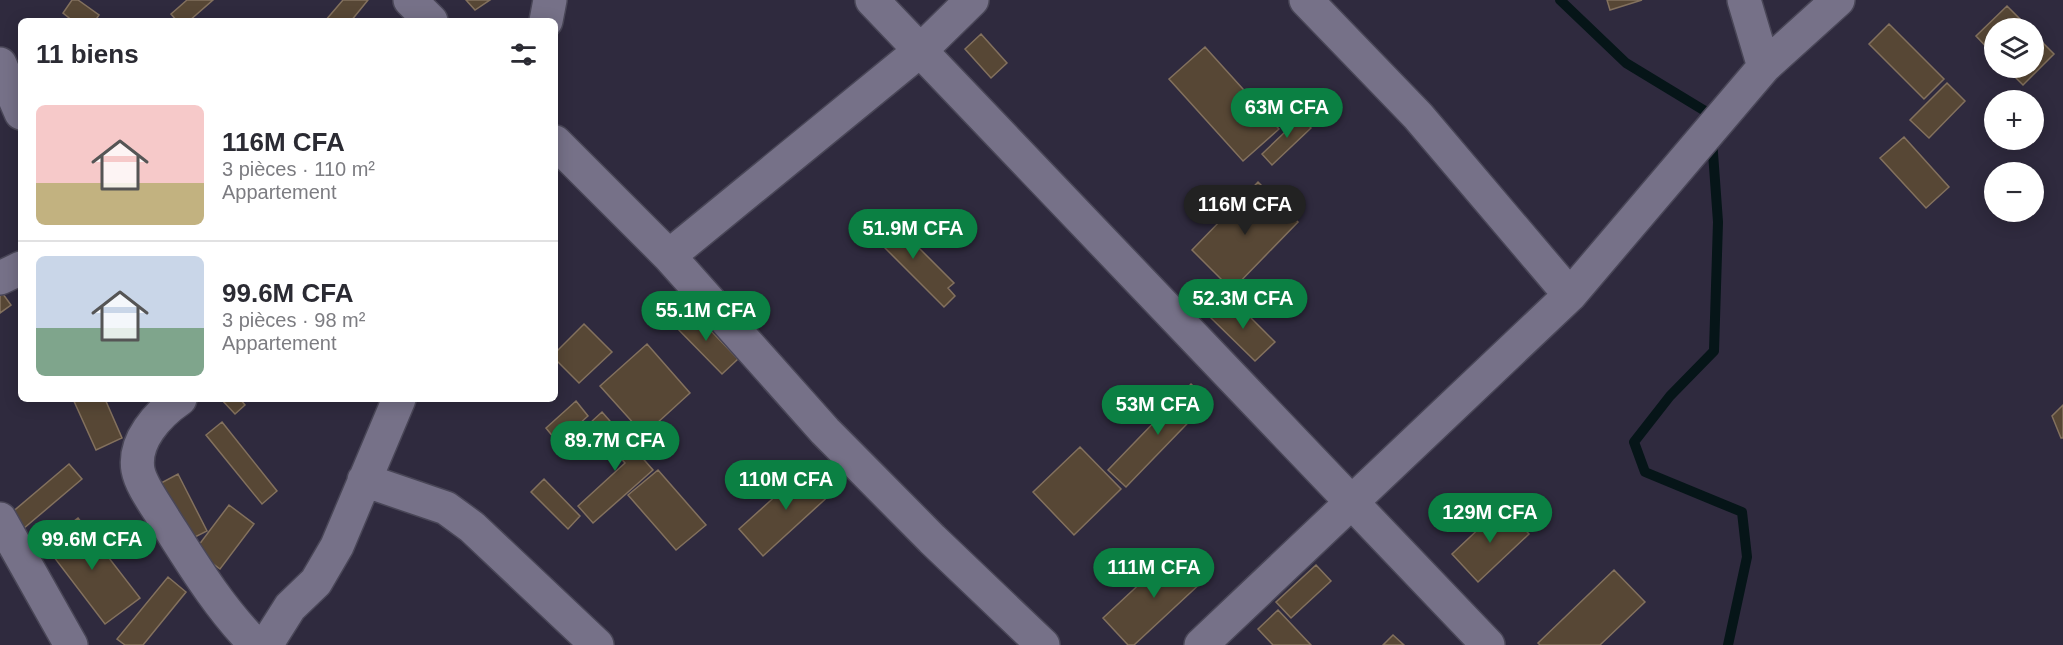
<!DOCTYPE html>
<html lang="fr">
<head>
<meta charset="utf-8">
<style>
  body { margin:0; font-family:Helvetica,sans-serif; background:#f7f7f7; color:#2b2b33; height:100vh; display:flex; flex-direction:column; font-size:22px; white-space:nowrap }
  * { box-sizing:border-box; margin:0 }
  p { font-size:20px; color:#7c7c81 }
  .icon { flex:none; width:33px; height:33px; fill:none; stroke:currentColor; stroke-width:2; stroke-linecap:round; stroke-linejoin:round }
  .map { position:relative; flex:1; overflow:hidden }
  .panel { position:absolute; left:18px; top:18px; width:540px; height:384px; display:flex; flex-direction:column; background:#fff; border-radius:9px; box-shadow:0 3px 15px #0003 }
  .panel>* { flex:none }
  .fabs { position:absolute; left:1984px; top:18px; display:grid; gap:12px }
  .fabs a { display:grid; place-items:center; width:60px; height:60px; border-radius:50%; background:#fff; box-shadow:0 3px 15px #0003; font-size:30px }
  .price { position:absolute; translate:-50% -51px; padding:0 14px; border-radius:21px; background:#0b8043; color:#fff; font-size:20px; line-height:39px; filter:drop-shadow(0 2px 3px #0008) }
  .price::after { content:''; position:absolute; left:50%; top:36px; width:18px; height:14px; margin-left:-9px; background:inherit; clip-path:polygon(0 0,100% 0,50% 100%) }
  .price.current { background:#222; color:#fff }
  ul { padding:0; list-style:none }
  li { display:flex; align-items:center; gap:18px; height:150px; padding:0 18px }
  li+li { border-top:2px solid #e1e1e2 }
  li span { display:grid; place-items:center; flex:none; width:168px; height:120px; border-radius:9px; color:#555 }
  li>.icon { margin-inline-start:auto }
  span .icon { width:72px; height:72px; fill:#fffc; stroke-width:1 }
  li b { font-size:26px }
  h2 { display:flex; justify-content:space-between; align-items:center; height:72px; padding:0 18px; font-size:26px }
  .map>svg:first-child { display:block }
</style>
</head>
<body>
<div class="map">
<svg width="2063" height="645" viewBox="0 0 2063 645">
  <rect width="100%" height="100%" fill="#2f2a3e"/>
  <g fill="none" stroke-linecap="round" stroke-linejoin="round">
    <!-- stream -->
    <path stroke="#061518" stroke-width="10" d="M1560,0L1626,63L1710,114L1711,120
      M1712,139L1718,222L1714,351L1670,396L1634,442L1645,472L1742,512L1747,557L1728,645"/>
  </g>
  <!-- building -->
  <path fill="#574735" stroke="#83715e" stroke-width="1.5" d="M72,0H78L99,15L95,21H73L63,13Z
    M187,0H213L189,21H177L171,14Z
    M343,0H368L351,21H325Z
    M466,0H490L475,10Z
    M1607,0H1642L1610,10Z
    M2007,6L2029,28H1995V56L1976,36Z
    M1889,24L1944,79L1924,99L1869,44Z
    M981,34L1007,63L991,78L965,49Z
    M2034,34L2054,54L2023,85L2006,68H2034Z
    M1205,47L1279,129L1243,161L1169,79Z
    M1947,83L1965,101L1929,138L1910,120Z
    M1297,113L1311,128L1272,165L1262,154L1286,131L1283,128Z
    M1904,137L1949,187L1926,208L1880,158Z
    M1258,182L1298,222L1232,290L1192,250Z
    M885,214L954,283L948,288L955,296L944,307L868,231Z
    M3,294L11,305L0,313V296Z
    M1231,298L1275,342L1255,361L1211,318Z
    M690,309L738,359L722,374L674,325Z
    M584,324L612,352L579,383L555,359V353Z
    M647,344L690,393L644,435L600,386Z
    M1191,384L1209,401L1126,487L1108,470Z
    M73,399H105L122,438L96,450Z
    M221,399H240L245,405L235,414Z
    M576,401L588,416L558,443L546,428Z
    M2063,405V438H2061L2052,416Z
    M602,412L653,470L593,523L578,506L625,463L590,423Z
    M222,422L277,491L262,504L206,435Z
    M1080,447L1121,489L1074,535L1033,492Z
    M69,464L82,479L23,529L10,514Z
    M809,466L833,492L763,556L739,529Z
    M658,470L706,525L676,550L628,495Z
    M178,474L207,531L191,539L161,483Z
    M544,479L580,516L568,529L531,492Z
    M229,505L254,524L220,569L195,550Z
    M1503,506L1529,534L1478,582L1452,554Z
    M78,518L140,598L105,624L44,544Z
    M1176,550L1204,580L1134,645H1128L1103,618Z
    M1316,565L1331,581L1291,618L1276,602Z
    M1614,570L1645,602L1600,645H1540L1538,643Z
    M168,577L186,592L143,645H125L117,639Z
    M1278,610L1311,645H1273L1258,629Z
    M1393,635L1404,645H1383Z"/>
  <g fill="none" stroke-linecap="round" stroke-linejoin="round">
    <!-- minor casing -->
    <g stroke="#494657" stroke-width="36">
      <path id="minor" d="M410,0L431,21
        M872,0L1488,645
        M1306,0L1418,116L1570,295
        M1744,0L1764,67
        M546,21L550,0
        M0,64L21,113
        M555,142L669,256L825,431L932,539L1043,645
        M669,256L922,49L972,0
        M0,278L21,268
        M180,399C158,414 133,441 138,470C141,486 156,505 164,519C192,563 219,608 256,645
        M364,480L446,508L472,527L597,645
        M0,519L71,645
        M266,645L290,607L316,582L337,546L399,399
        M1201,645L1570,295L1764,67L1838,0"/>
    </g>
    <!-- minor -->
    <use href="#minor" stroke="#767188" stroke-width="33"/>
  </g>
</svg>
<div class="fabs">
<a><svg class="icon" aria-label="layers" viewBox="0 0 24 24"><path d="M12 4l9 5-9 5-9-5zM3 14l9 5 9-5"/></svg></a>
<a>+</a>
<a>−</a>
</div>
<b class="price" style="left:1287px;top:139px">63M CFA</b>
<b class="price current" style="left:1245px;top:236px">116M CFA</b>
<b class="price" style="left:913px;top:260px">51.9M CFA</b>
<b class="price" style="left:1243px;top:330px">52.3M CFA</b>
<b class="price" style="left:706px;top:342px">55.1M CFA</b>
<b class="price" style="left:1158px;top:436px">53M CFA</b>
<b class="price" style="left:615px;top:472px">89.7M CFA</b>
<b class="price" style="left:786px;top:511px">110M CFA</b>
<b class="price" style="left:1490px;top:544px">129M CFA</b>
<b class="price" style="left:92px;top:571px">99.6M CFA</b>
<b class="price" style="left:1154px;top:599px">111M CFA</b>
<section class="panel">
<h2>11 biens<svg class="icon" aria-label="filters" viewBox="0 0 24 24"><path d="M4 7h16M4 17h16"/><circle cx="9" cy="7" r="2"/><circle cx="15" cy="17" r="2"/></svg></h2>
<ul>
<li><span style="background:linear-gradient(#f6c9c9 65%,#c2b280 0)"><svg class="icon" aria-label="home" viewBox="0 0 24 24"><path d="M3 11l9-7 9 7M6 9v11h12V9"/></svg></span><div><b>116M CFA</b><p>3 pièces · 110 m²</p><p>Appartement</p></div></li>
<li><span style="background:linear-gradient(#c9d6e8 60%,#7fa58c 0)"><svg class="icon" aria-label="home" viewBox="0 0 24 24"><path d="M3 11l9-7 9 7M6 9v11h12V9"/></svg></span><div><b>99.6M CFA</b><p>3 pièces · 98 m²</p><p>Appartement</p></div></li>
</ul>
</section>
</div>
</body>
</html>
